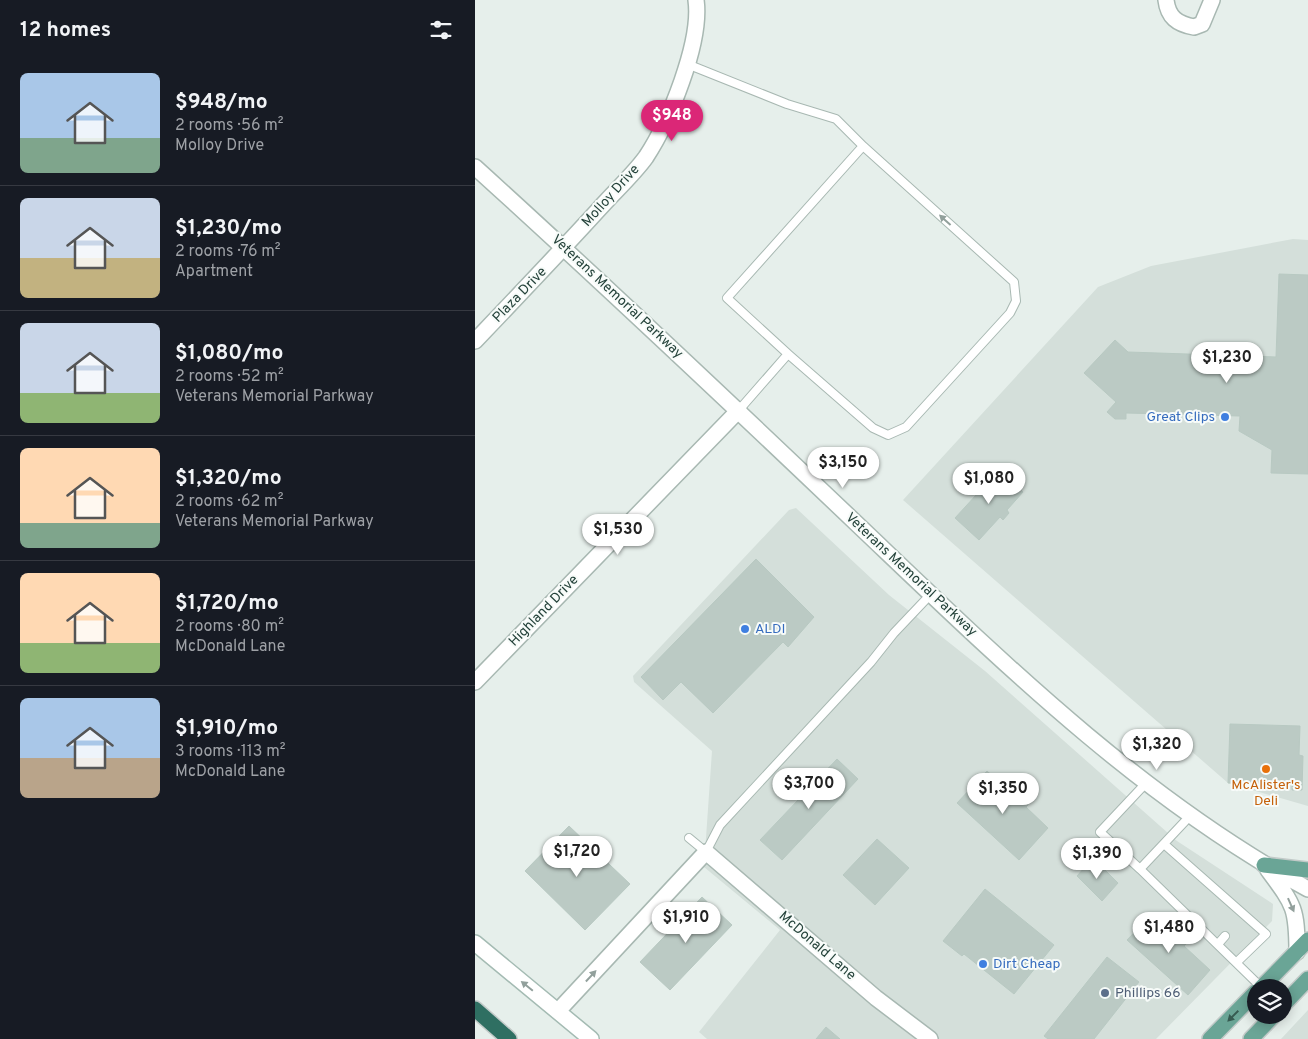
<!DOCTYPE html>
<html lang="en">
<head>
<meta charset="utf-8">
<style>
  body { margin:0; font-family:Overpass,sans-serif; background:#242831; color:#f1f3f6; height:100vh; display:flex; flex-direction:column; font-size:19px; white-space:nowrap }
  * { box-sizing:border-box; margin:0 }
  p { font-size:16px; color:#9ea1a6 }
  .icon { flex:none; width:28px; height:28px; fill:none; stroke:currentColor; stroke-width:2; stroke-linecap:round; stroke-linejoin:round }
  .map { position:relative; flex:1; overflow:hidden }
  .side { display:flex; flex-direction:column; background:#171b24; width:475px }
  .side>* { flex:none }
  .controls { position:absolute; left:772px; top:979px; display:grid; gap:10px }
  .controls a { display:grid; place-items:center; width:45px; height:45px; border-radius:50%; background:#171b24; box-shadow:0 2px 12px #0003; font-size:25px }
  .price { position:absolute; translate:-50% -42px; padding:0 11px; border-radius:18px; background:#fff; color:#222; font-size:16px; line-height:32px; filter:drop-shadow(0 1px 2px #0008) }
  .price::after { content:''; position:absolute; left:50%; top:30px; width:15px; height:11px; margin-left:-8px; background:inherit; clip-path:polygon(0 0,100% 0,50% 100%) }
  .price.active { background:#db2777; color:#fff }
  ul { padding:0; list-style:none }
  li { display:flex; align-items:center; gap:15px; height:125px; padding:0 20px }
  li+li { border-top:1px solid #363941 }
  li span { display:grid; place-items:center; flex:none; width:140px; height:100px; border-radius:8px; color:#555 }
  li>.icon { margin-inline-start:auto }
  span .icon { width:60px; height:60px; fill:#fffc; stroke-width:1 }
  li b { font-size:21px }
  h2 { display:flex; justify-content:space-between; align-items:center; height:60px; padding:0 20px; font-size:21px }
  main { display:flex; flex:1; min-height:0 }
  .map>svg:first-child { display:block }
</style>
</head>
<body>
<main>
<section class="side">
<h2>12 homes<svg class="icon" aria-label="filters" viewBox="0 0 24 24"><path d="M4 7h16M4 17h16"/><circle cx="9" cy="7" r="2"/><circle cx="15" cy="17" r="2"/></svg></h2>
<ul>
<li><span style="background:linear-gradient(#a9c7e8 65%,#7fa58c 0)"><svg class="icon" aria-label="home" viewBox="0 0 24 24"><path d="M3 11l9-7 9 7M6 9v11h12V9"/></svg></span><div><b>$948/mo</b><p>2 rooms · 56 m²</p><p>Molloy Drive</p></div></li>
<li><span style="background:linear-gradient(#c9d6e8 60%,#c2b280 0)"><svg class="icon" aria-label="home" viewBox="0 0 24 24"><path d="M3 11l9-7 9 7M6 9v11h12V9"/></svg></span><div><b>$1,230/mo</b><p>2 rooms · 76 m²</p><p>Apartment</p></div></li>
<li><span style="background:linear-gradient(#c9d6e8 70%,#8fb573 0)"><svg class="icon" aria-label="home" viewBox="0 0 24 24"><path d="M3 11l9-7 9 7M6 9v11h12V9"/></svg></span><div><b>$1,080/mo</b><p>2 rooms · 52 m²</p><p>Veterans Memorial Parkway</p></div></li>
<li><span style="background:linear-gradient(#ffd9b3 75%,#7fa58c 0)"><svg class="icon" aria-label="home" viewBox="0 0 24 24"><path d="M3 11l9-7 9 7M6 9v11h12V9"/></svg></span><div><b>$1,320/mo</b><p>2 rooms · 62 m²</p><p>Veterans Memorial Parkway</p></div></li>
<li><span style="background:linear-gradient(#ffd9b3 70%,#8fb573 0)"><svg class="icon" aria-label="home" viewBox="0 0 24 24"><path d="M3 11l9-7 9 7M6 9v11h12V9"/></svg></span><div><b>$1,720/mo</b><p>2 rooms · 80 m²</p><p>McDonald Lane</p></div></li>
<li><span style="background:linear-gradient(#a9c7e8 60%,#b9a48a 0)"><svg class="icon" aria-label="home" viewBox="0 0 24 24"><path d="M3 11l9-7 9 7M6 9v11h12V9"/></svg></span><div><b>$1,910/mo</b><p>3 rooms · 113 m²</p><p>McDonald Lane</p></div></li>
</ul>
</section>
<div class="map">
<svg width="833" height="1039" viewBox="0 0 833 1039">
  <rect width="100%" height="100%" fill="#e6efeb"/>
  <!-- built -->
  <path fill="#d4dfda" d="M818,239L833,240V806L753,783L428,500L623,287L676,266Z
    M321,508L414,595L510,671L702,841L798,904L797,921L681,1039H232L224,1032L305,930L229,867L237,751L159,682L158,676L314,510Z
    M833,1010V1039H806Z"/>
  <!-- building -->
  <path fill="#bbcac4" stroke="#b8c9c2" d="M804,274L833,275V474L796,473L797,450L764,431L765,416L651,413V419H640L632,412L641,402L609,373L640,340L653,352L801,357Z
    M524,470L548,492L532,510L534,513L528,520L525,517L504,540L480,518Z
    M281,559L339,617L313,647L308,642L238,713L206,682L188,700L166,677Z
    M755,724L825,726L824,755L828,756L827,790H817V785L753,783Z
    M362,759L383,779L307,860L285,840Z
    M512,771L534,791L536,789L553,805L551,807L573,828L544,860L482,803Z
    M94,826L155,884L110,930L50,871Z
    M402,839L434,868L400,905L368,875Z
    M618,858L643,883L627,901L602,876Z
    M510,889L579,945L539,994L489,954L487,956L468,941Z
    M227,897L257,925L195,990L165,962Z
    M675,916L700,938L706,930L717,938L709,946L735,970L713,995L652,940Z
    M632,957L664,982L619,1039H573L569,1036Z
    M351,1027L365,1039H341Z"/>
  <g fill="none" stroke-linecap="round" stroke-linejoin="round">
    <!-- service casing -->
    <g stroke="#a8b8b2" stroke-width="10">
      <path id="service" d="M212,64L312,104L361,119L388,146L252,298L313,354L264,410
        M313,354L398,428L413,435L431,427L535,313L541,301L539,282L388,146
        M715,816L665,869L786,987
        M214,838L231,852L245,825L396,662L419,633L456,594
        M689,844L791,934L762,962
        M665,869L625,832L672,782
        M743,944L750,936"/>
    </g>
    <!-- minor casing -->
    <g stroke="#a8b8b2" stroke-width="18">
      <path id="minor" d="M691,0C693,17 702,24 719,27L727,24L737,0
        M0,341C42,297 84,253 125,208C140,191 158,175 171,157C194,122 227,42 221,0
        M0,682L264,410
        M83,1011L231,852L401,998L455,1039"/>
    </g>
    <!-- tertiary casing -->
    <g stroke="#a8b8b2" stroke-width="18">
      <path id="tertiary" d="M0,167C129,284 255,403 381,523C521,656 662,796 833,889
        M793,870C819,905 822,908 822,952"/>
    </g>
    <!-- secondary casing -->
    <g stroke="#a4bbb3" stroke-width="18">
      <path id="secondary" d="M0,943L116,1039"/>
    </g>
    <!-- primary casing -->
    <g stroke="#c2cac8" stroke-width="18">
      <path id="primary" d="M789,865L833,870
        M786,988L833,940
        M809,1004L833,979
        M735,1039L781,992
        M776,1039L799,1015"/>
    </g>
    <!-- motorway casing -->
    <g stroke="#c2cac8" stroke-width="18">
      <path id="motorway" d="M0,1009L34,1039"/>
    </g>
    <!-- service -->
    <use href="#service" stroke="#fff" stroke-width="8"/>
    <!-- minor -->
    <use href="#minor" stroke="#fff" stroke-width="15"/>
    <!-- tertiary -->
    <use href="#tertiary" stroke="#fff" stroke-width="15"/>
    <!-- secondary -->
    <use href="#secondary" stroke="#fff" stroke-width="15"/>
    <!-- primary -->
    <use href="#primary" stroke="#6aa596" stroke-width="15"/>
    <!-- motorway -->
    <use href="#motorway" stroke="#2f6f62" stroke-width="15"/>
  </g>
  <!-- one-way arrows -->
  <defs><path id="oneway-solid" d="M-6-.8H1V-3.2L6.5 0L1 3.2V.8H-6Z" transform="scale(1.25)"/></defs>
  <g fill="#92a09c">
    <use href="#oneway-solid" transform="translate(470 220) rotate(-138)"/>
    <use href="#oneway-solid" transform="translate(816 905) rotate(66)"/>
    <use href="#oneway-solid" transform="translate(116 976) rotate(-47)"/>
    <use href="#oneway-solid" transform="translate(52 986) rotate(-141)"/>
  </g>
  <use fill="#365b51" href="#oneway-solid" transform="translate(758 1016) rotate(135)"/>
  <!-- markers -->
  <g fill="#3f7fe0" stroke="#f7fbf9" stroke-width="2">
    <circle cx="750" cy="417" r="5"/>
    <circle cx="270" cy="629" r="5"/>
    <circle cx="508" cy="964" r="5"/>
  </g>
  <circle fill="#e8710a" stroke="#f7fbf9" stroke-width="2" cx="791" cy="769" r="5"/>
  <circle fill="#5c6f8a" stroke="#f7fbf9" stroke-width="2" cx="630" cy="993" r="5"/>
  <g text-anchor="middle" dominant-baseline="central" stroke-width="4" stroke-linejoin="round" paint-order="stroke">
    <!-- street labels -->
    <g font-size="14" fill="#24423a" stroke="#f7fbf9">
      <text transform="translate(136 196) rotate(-48)">Molloy Drive</text>
      <text transform="translate(45 295) rotate(-46)">Plaza Drive</text>
      <text transform="translate(142 297) rotate(43)">Veterans Memorial Parkway</text>
      <text transform="translate(436 575) rotate(43)">Veterans Memorial Parkway</text>
      <text transform="translate(69 611) rotate(-46)">Highland Drive</text>
      <text transform="translate(342 946) rotate(41)">McDonald Lane</text>
    </g>
    <!-- shop labels -->
    <g font-size="14" fill="#366cbe" stroke="#f7fbf9" text-anchor="start">
      <text x="740" y="417" text-anchor="end">Great Clips</text>
      <text x="280" y="629">ALDI</text>
      <text x="518" y="964">Dirt Cheap</text>
    </g>
    <!-- food labels -->
    <g font-size="14" fill="#c56008" stroke="#f7fbf9">
      <text x="791" y="785">McAlister's<tspan x="791" dy="16">Deli</tspan></text>
    </g>
    <!-- service labels -->
    <g font-size="14" fill="#4e5e75" stroke="#f7fbf9" text-anchor="start">
      <text x="640" y="993">Phillips 66</text>
    </g>
  </g>
</svg>
<div class="controls">
<a><svg class="icon" aria-label="layers" viewBox="0 0 24 24"><path d="M12 4l9 5-9 5-9-5zM3 14l9 5 9-5"/></svg></a>
</div>
<b class="price active" style="left:197px;top:142px">$948</b>
<b class="price" style="left:752px;top:384px">$1,230</b>
<b class="price" style="left:368px;top:489px">$3,150</b>
<b class="price" style="left:514px;top:505px">$1,080</b>
<b class="price" style="left:143px;top:556px">$1,530</b>
<b class="price" style="left:682px;top:771px">$1,320</b>
<b class="price" style="left:334px;top:810px">$3,700</b>
<b class="price" style="left:528px;top:815px">$1,350</b>
<b class="price" style="left:102px;top:878px">$1,720</b>
<b class="price" style="left:622px;top:880px">$1,390</b>
<b class="price" style="left:211px;top:944px">$1,910</b>
<b class="price" style="left:694px;top:954px">$1,480</b>
</div>
</main>
</body>
</html>
